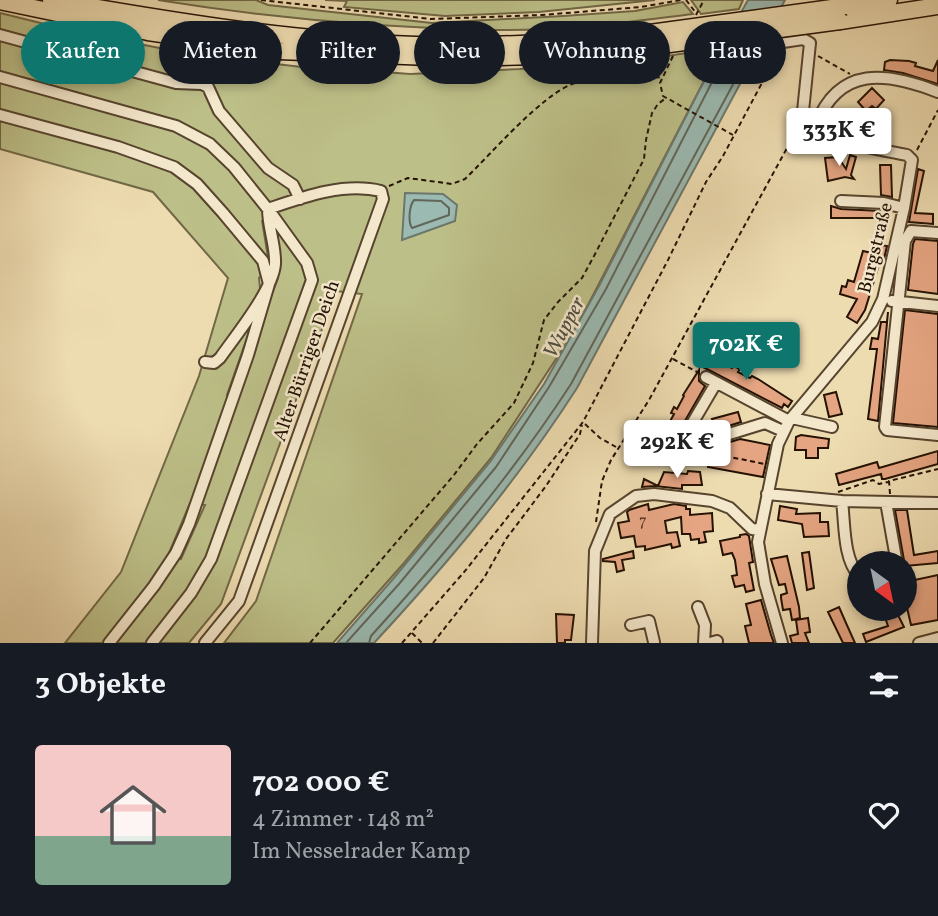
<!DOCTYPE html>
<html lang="de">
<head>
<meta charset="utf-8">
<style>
  body { margin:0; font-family:Vollkorn,serif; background:#20242c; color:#f1f3f6; height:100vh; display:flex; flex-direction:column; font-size:26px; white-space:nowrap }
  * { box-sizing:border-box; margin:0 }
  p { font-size:23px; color:#9ea1a6 }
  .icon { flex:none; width:38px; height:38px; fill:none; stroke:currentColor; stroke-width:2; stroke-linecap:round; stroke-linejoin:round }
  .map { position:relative; height:643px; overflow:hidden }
  .panel { display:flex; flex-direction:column; background:#171b24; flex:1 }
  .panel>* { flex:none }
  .banner { position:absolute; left:21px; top:21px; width:896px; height:63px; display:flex; gap:14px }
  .needle { width:46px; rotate:147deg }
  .controls { position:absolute; left:847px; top:551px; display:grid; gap:14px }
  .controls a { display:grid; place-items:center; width:70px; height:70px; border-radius:50%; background:#171b24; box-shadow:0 4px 10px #0003; font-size:35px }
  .price { position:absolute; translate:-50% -60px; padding:0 16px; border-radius:7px; background:#fff; color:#222; font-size:23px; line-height:46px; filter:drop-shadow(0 2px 4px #0008) }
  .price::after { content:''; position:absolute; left:50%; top:42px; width:21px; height:16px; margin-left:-10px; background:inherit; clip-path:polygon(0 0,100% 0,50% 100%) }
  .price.active { background:#0f766e; color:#fff }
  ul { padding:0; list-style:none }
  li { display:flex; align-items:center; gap:21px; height:175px; padding:0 35px }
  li+li { border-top:2px solid #363941 }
  li span { display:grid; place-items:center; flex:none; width:196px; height:140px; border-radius:7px; color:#555 }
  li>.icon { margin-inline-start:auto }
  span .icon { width:84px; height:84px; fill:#fffc; stroke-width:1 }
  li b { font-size:30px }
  h2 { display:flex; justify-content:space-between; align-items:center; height:84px; padding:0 35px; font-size:30px }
  .pill { padding:0 24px; border-radius:32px; background:#171b24; box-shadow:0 4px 10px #0003; font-size:24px; line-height:63px }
  .pill.active { background:#0f766e; color:#fff }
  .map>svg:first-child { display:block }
</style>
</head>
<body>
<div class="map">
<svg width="938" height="643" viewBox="0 0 938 643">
  <rect width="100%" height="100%" fill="#eedcb1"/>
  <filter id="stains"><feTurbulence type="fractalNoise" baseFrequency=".00286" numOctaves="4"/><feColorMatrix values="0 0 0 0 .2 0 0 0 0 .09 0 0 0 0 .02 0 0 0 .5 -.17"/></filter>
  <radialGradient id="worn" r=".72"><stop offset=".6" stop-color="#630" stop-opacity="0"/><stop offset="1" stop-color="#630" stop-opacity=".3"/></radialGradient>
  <!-- green -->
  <path fill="#bdbf88" stroke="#716846" stroke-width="2" fill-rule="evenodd" d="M158,0H256L268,5L432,23L563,16L635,11L683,2L693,14C629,22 562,31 497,30C384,28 270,18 158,0Z
    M325,0H655L539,12L445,16L344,7L347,1Z
    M691,0H743L739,9L701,14Z
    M0,13L73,31L185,53L326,70H358L410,74L520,69L654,58L719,48L720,50L575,330L491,458L404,563L333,643H224L256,601L362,294L336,291L221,604L189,643H65L121,572L199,376L228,278L153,192L0,149ZM262,220L278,278L233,398L227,395L261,298L259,278L269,264ZM190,503L205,505L181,559L169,553Z"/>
  <!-- water -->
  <path fill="#9bbab2" stroke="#6c776c" stroke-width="2" d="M748,0H785L577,388C518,480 448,563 374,643H337L393,579L490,462L544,384L599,286L720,50Z
    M405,193L443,194L457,205L455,221L402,240Z"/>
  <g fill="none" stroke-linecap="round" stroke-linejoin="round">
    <!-- shore -->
    <path stroke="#60665a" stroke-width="2" d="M414,200L441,201L449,208V215L412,228C408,222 409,206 414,200Z
      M346,643L399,584L496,467L549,387L606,289L731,45
      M369,643L371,636C444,555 512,475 571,384L756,42"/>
  </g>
  <!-- building -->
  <path fill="#e5a582" stroke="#251203" stroke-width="2" d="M890,60L909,61L916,63L915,66L933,71L938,60V84L903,73L884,70L885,62Z
    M872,88L884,100L876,109L872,106L866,111L858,102Z
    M845,116L868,130L866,135L859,133L856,136L847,134L837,127Z
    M850,155L856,157L851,175L854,179L845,177L828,181L825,158L838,157L846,169Z
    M880,165H891L892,197L881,195Z
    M918,169L924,171L915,213L933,214V224L909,222Z
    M831,206L841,209L881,211V218H831Z
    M915,239L938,241V294L908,290L913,244Z
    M880,245L887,246L884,259L881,258L865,310L857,323L847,317L857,299L840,294L842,286L846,287L848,280L854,282L863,251L876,254V252H879Z
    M905,310L938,314V427L893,423Z
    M888,312L878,421L868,419L877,349H870L872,338L878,339L881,322H887Z
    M707,356H709L732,368L734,366L740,369L738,372L750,378L752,376L758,379L792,401L788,407L784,404L782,408L701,366Z
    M699,370V381L705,386L678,433H671L668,439L667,447L679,448L678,458L654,454L653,442L655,438H661L674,414L671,413L674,407L677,409L684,396L683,395Z
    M836,392L842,414L829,417L824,395Z
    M738,412L741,422L716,430L712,419Z
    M801,435L829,439L828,448H818V458H806V450H795L796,437Z
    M740,439L770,445L763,477L708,467L710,448Z
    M938,451V464L885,479H882L881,474L839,485L836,474L877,462L879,468Z
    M688,471L700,472L702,485H682V489L655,486L642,487L644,479L658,486L664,472L687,474Z
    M648,504L649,510L674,504L686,506V509H690V515L712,513L713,531L704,532L706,542L699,543V539L691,540L690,534H682L681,517L665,521L667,533L677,532L680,546L672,548L671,544L645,550V546L636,547L634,536L621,538L618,523L629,521L627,512L629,510Z
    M780,506L797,509L796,514L820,513V522H828L829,536L804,537L802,524L778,520Z
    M895,510H907L914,555L938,551V563L905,566Z
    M746,534L749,536L753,562L749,563L754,590L746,592L744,585L735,587L732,576L737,575L735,560L732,553L723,555L720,541L740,537V535Z
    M633,551L634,558L622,560L624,570L617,572L615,562L603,561V559Z
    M809,552L814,588L807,590L802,553Z
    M787,556L799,607L800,618L792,620L790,609L783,610L781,598V595L787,593L785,584L779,585L771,559Z
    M938,575V620L911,625L905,599V582Z
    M761,600L771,635L774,643H749L745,626L751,625L746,604Z
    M839,607L846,623L855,643H843L828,612Z
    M882,609H895L904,627L866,642L863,634L888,626Z
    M556,614L574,615L571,640H565V643H557Z
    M808,618L810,632L805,633L809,643H792L790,636L798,634L796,620Z"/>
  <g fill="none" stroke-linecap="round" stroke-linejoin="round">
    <!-- minor casing -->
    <g stroke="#57442e" stroke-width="14">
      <path id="minor" d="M0,35L176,83L202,84L208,87L219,111L268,168L293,185L300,199
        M0,77L176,126L210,144L234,167L271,213L307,263L312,280L211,559L191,593L152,643
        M0,115L118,147L174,167L197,184L223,213L263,261L269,284L248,355L189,524L176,553L154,586L109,643
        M816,125C839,65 887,72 938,92
        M841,201L884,203L904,208
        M938,233L911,231L905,241L885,427L887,430L938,435
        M892,301L938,306
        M706,377L789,421
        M716,383L686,434L692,441L700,443L765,423L783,431
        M792,418L832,427
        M767,494L842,501L938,503
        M842,501C845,525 843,558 859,576
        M886,502L897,564
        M698,607L705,625L704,643
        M631,625L649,621L654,642
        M205,643L239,601L383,199L381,191C344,182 303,197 268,209C268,228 276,246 275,264C273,290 236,335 220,358L214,363L205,362
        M592,643L595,551L610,514L636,496L654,494L712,501L730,508L752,529L759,530
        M710,643L717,641
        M782,643L765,584L758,542L778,444L789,421L872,322L883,299L904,208L912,160L907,155C883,150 859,147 836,138C824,134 815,125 802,121L810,43L803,39L783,42
        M919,643L938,638"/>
    </g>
    <!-- highway casing -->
    <g stroke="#251203" stroke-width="19">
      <path id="highway" d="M51,0C172,21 292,41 416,45C494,48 572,41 650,33
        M0,1L148,32L279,51L455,58L537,56L655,46
        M846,6L889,0
        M840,21L938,6"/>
    </g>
    <!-- path -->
    <path stroke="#251203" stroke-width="2" stroke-dasharray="5 3.5" stroke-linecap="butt" d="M261,0L431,19L542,15L641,7L681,0
      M686,0L696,13
      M696,15L704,0
      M673,56L660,83L663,96L733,135
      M818,56L850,74
      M917,150L938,110
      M389,186L408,178L452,184L465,179C491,154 543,93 575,83L662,77
      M673,359L699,373
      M585,424L600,438L616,447
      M725,456L765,464
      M838,492L873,480L879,484L888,482
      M890,494L889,481L938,469
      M596,522L602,481L611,460L649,400L798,128
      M412,633L422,643
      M310,643L454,475L477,444L514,403L533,363L544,320L558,302L582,278L594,256L644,159L646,140L652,113L658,104L666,98
      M402,643L465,571L583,422L668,260L706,182L723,156L779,51
      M433,643L484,578L506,539L546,486L580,434L582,425"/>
    <!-- minor -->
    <use href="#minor" stroke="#f4e8cc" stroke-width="10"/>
    <!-- highway -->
    <use href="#highway" stroke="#eedcb1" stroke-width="16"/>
    <!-- highway-bridge casing -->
    <g stroke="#251203" stroke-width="19" stroke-linecap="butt">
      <path id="highway-bridge" d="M650,33L846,6
        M655,46L840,21"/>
    </g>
    <!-- highway-bridge -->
    <use href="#highway-bridge" stroke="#eedcb1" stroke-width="16"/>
  </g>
  <g text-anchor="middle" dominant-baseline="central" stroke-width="5" stroke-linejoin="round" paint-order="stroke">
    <!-- number labels -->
    <g font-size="16" fill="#553723">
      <text x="643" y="522">7</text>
    </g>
    <!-- street labels -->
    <g font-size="19" fill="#251203" stroke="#f4e8cc">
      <text transform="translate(876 248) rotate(-76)">Burgstraße</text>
      <text transform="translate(307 361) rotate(-71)">Alter Bürriger Deich</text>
    </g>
    <!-- water labels -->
    <g font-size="21" font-style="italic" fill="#4e4d40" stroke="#f4e8cc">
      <text transform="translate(565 328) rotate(-62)">Wupper</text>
    </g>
  </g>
  <rect width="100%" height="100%" filter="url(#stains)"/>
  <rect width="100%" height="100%" fill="url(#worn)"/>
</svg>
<div class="controls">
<a><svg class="needle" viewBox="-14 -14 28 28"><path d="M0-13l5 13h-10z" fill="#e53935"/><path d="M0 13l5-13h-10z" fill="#9ea1a6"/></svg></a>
</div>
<b class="price" style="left:839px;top:168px">333K €</b>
<b class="price active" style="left:746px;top:382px">702K €</b>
<b class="price" style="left:677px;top:480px">292K €</b>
<div class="banner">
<a class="pill active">Kaufen</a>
<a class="pill">Mieten</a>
<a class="pill">Filter</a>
<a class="pill">Neu</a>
<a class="pill">Wohnung</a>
<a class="pill">Haus</a>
</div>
</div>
<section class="panel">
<h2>3 Objekte<svg class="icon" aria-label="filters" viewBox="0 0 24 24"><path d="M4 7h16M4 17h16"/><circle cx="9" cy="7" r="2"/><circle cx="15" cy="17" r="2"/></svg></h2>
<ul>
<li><span style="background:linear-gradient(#f6c9c9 65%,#7fa58c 0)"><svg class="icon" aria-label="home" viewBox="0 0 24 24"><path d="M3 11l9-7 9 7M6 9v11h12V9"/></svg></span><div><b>702 000 €</b><p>4 Zimmer · 148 m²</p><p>Im Nesselrader Kamp</p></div><svg class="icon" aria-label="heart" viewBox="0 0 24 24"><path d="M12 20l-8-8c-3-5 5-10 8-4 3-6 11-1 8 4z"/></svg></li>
</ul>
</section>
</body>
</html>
